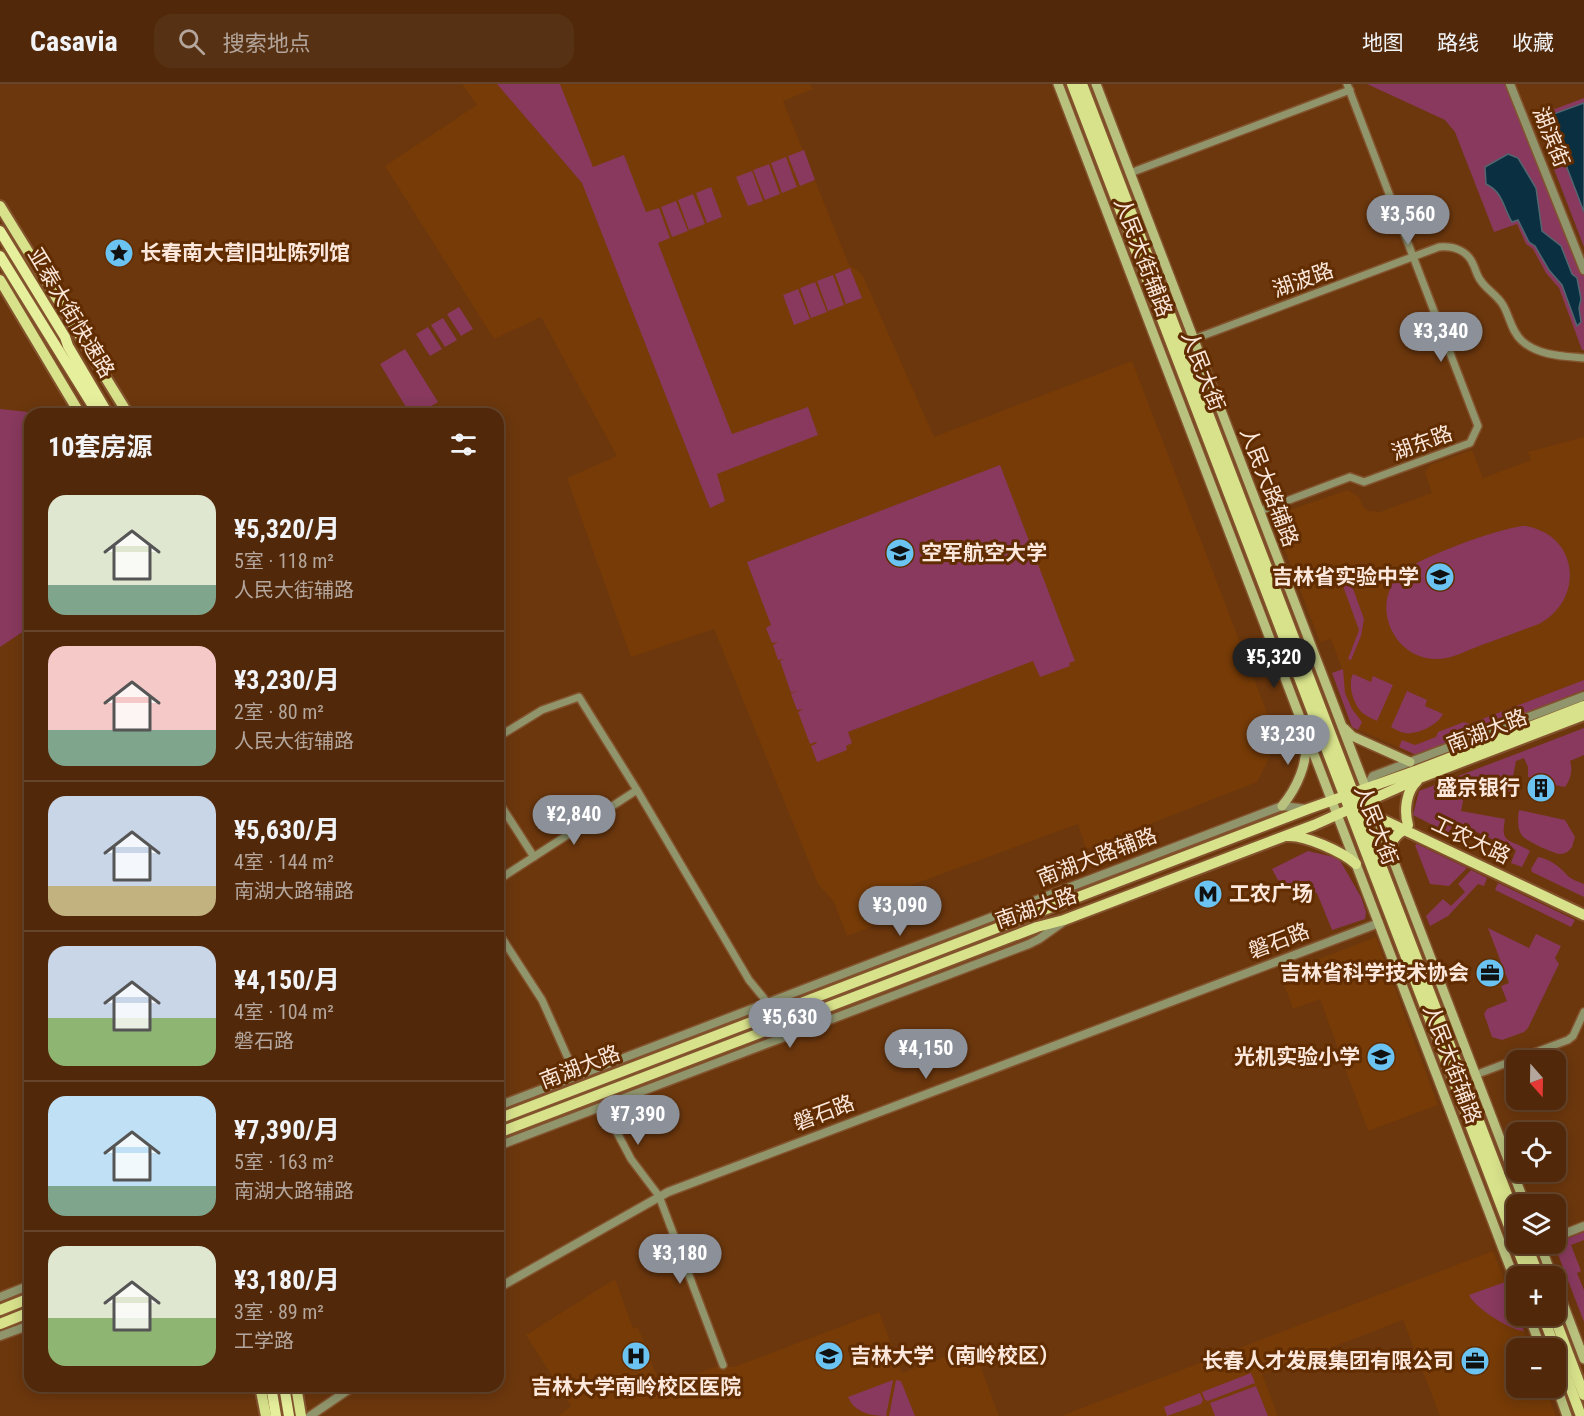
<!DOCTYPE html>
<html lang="zh">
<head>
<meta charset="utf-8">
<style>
  body { margin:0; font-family:"Roboto Condensed","Noto Sans SC",sans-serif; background:#573113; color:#f1f3f6; height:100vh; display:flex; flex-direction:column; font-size:22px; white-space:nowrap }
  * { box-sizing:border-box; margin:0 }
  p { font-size:20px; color:#b4a69c }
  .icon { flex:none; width:33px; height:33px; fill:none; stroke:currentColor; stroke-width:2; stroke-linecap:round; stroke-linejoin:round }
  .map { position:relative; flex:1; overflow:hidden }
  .side { position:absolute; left:24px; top:324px; width:480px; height:984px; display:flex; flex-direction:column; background:#51290a; border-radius:18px; box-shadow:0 3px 15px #0003,0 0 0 2px #67452b }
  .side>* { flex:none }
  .needle { width:39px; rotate:160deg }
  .buttons { position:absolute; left:1506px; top:966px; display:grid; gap:12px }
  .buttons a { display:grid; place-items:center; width:60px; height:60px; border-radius:12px; background:#51290a; box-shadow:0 3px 15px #0003,0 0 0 2px #67452b; font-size:30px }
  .price { position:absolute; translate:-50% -51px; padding:0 14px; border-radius:21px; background:#8c9099; color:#fff; font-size:20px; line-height:39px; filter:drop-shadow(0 2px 3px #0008) }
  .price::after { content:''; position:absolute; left:50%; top:36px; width:18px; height:14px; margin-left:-9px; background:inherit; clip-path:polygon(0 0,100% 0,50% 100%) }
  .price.on { background:#222; color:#fff }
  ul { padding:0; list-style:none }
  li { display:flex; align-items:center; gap:18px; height:150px; padding:0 24px }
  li+li { border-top:2px solid #67452b }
  li span { display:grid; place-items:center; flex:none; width:168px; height:120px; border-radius:18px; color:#555 }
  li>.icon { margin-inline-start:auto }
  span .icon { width:72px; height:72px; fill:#fffc; stroke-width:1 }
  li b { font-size:26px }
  h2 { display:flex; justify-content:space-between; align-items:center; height:72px; padding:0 24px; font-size:26px }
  header { display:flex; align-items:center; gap:36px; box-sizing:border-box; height:84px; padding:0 30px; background:#51290a; border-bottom:2px solid #67452b }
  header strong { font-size:28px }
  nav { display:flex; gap:33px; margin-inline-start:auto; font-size:21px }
  .search { width:420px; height:54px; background:#573113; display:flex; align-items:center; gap:15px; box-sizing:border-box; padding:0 21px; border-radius:18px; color:#b4a69c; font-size:22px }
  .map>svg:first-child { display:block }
</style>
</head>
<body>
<header>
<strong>Casavia</strong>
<div class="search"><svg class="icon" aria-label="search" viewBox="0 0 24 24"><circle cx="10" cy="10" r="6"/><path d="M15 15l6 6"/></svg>搜索地点</div>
<nav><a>地图</a><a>路线</a><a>收藏</a></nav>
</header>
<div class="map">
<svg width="1584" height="1332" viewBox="0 0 1584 1332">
  <rect width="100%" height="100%" fill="#6c370d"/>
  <!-- built -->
  <path fill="#763b07" d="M462,0H810L813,5L783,17L849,181L862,190L934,353L1132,277L1278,657L1257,698L1086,765L1078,740L909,802L918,825L847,852L834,818L818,800L714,545L631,573L567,394L617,372L541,233L494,255L385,82L477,21Z
    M1584,353V606L1416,671L1352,643L1332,589L1342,585L1340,579L1331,555L1320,558L1272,432L1348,406L1359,413L1363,423L1368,427L1380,428L1432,409L1425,388L1430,381L1472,366L1483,394L1531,376L1528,368Z
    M1376,853L1438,1021L1368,1047L1320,915L1293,925L1280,890Z
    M1493,1167L1530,1264H1516V1304H1545L1556,1332H1440L1403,1236L1262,1290L1278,1332H1061Z
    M615,1195L633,1244L638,1243L661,1303L715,1283H734L879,1228L902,1289L973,1262L999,1332H558L571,1322L526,1251Z"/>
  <!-- green -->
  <path fill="#88395d" d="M497,0H560L593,83L624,71L646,128L659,124L670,154L658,159L732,350L808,323L818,351L717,390L725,417L710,424L582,99Z
    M1367,0H1512L1584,185V266H1582L1559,204L1546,189L1533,165L1526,160L1517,140L1494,148L1455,48L1445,36Z
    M1584,14V163L1534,33Z
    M804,66L815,96L800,102L788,72Z
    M786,73L797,103L782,109L771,79Z
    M769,80L780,110L765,116L753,86Z
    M752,87L763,117L748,122L736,93Z
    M711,103L722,133L707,139L696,109Z
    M693,110L705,140L689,146L678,116Z
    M676,117L688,147L672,153L661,123Z
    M850,184L862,214L846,220L835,190Z
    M833,191L844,221L828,227L817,197Z
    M815,198L827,228L811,234L800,204Z
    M798,205L810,235L794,241L783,211Z
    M459,223L473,245L461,252L447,230Z
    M443,234L457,256L445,263L431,241Z
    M428,243L442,265L430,272L416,250Z
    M405,265L438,318L418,330H410L380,280Z
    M0,325L47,330H30V543L0,563Z
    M1000,381L1075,577L1069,579L1070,582L1040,593L1033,577L848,648L852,659L846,662L847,666L817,678L811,662L817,659L816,658L810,660L798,628L803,625L797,626L791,610L797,607L791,609L780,577L784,575L778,576L773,561L778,558L772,559L766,544L771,541L747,478Z
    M1526,442C1580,452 1584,516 1539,540C1519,547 1499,555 1479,562C1466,567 1453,574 1440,575C1396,578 1369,524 1399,491C1414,475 1503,442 1526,442Z
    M1347,488L1364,535L1361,552L1351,576L1348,575L1359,546L1339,491Z
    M1343,585L1345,609L1352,625L1362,638L1358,646L1352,643L1332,589Z
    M1353,590L1371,598L1373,592L1393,601L1377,637C1373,635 1368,633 1364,630C1354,623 1347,601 1353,590Z
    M1584,596V606L1416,671L1399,663L1402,656L1415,661L1436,653L1438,648L1464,638L1469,640Z
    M1407,607L1427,616L1425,622L1443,630C1438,641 1417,651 1405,649C1400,648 1395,645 1391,643Z
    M1584,644V671L1570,677C1573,686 1571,695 1565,703L1537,698L1535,694L1528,693V683L1524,674L1516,677L1509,714L1465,707L1461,727L1505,735C1500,762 1510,754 1530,767L1522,783L1511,779L1516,766L1455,738L1448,749L1413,731L1419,707Z
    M1519,726L1565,736L1575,753L1572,763C1569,767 1566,770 1560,770C1553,769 1523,756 1521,750C1517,743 1518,733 1519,726Z
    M1417,760L1467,784L1449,802L1430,800L1415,761Z
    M1308,767L1338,774L1342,780L1361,813L1366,828L1365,835L1332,846L1317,809L1279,798L1272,785Z
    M1538,773C1550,775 1559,782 1567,791C1570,795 1579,798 1584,800V813L1532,788L1531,785Z
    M1471,786L1487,794L1484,802L1478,800L1448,832L1430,842L1426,832L1443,815L1451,822L1465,808L1458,800Z
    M1498,799L1575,836L1571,843L1495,806Z
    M1488,844L1529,864L1536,850L1561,862L1555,874L1559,880L1528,944L1524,948L1502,956L1492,953L1484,930L1487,925L1507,917L1501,902L1509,899Z
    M1584,1148V1156L1571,1161L1581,1187L1577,1189L1584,1206V1238L1554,1160Z
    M1505,1198L1524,1247C1511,1247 1474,1223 1469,1211Z
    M1251,1289L1255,1299L1208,1317L1205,1316L1202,1308Z
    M893,1296L886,1332C871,1332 855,1329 848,1313Z
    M896,1296L901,1297L915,1332H889Z
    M1256,1302L1268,1332H1215L1210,1319Z
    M1200,1309L1203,1316L1201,1320L1167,1332L1164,1323Z"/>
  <!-- water -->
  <path fill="#0a2f41" stroke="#52666f" stroke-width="1.5" d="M1584,19V128L1558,60L1546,36L1548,32Z
    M1508,70L1518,74L1536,104L1542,147L1561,162L1572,190L1577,194L1581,215L1579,224L1581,238L1577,242L1562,201L1549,186L1535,162L1529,158L1518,136L1512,138C1503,123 1503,108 1486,100L1485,83Z"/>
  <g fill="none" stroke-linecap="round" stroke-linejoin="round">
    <!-- minor casing -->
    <g stroke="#83532e" stroke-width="10">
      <path id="minor" d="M1130,89L1350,6
        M1194,255L1439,163C1453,162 1467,166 1473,180C1476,186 1477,192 1481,197C1487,206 1497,211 1503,221C1510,233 1511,247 1522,257C1539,272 1563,272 1584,274
        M1260,427L1350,393L1364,398L1470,359L1478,342L1347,0
        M498,653L542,626L579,613L637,706L749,896L767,918
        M498,717L534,773
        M498,796L637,706
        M498,848L542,916L576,992
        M1475,991L1568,956L1573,952L1584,928
        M603,1022L631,1075L659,1112L723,1281"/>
    </g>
    <!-- tertiary casing -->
    <g stroke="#83532e" stroke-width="11">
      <path id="tertiary" d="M1510,0L1584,186
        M1366,704L1373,692L1584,612
        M498,1022L1282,722L1307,725
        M498,1062L1029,860L1039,855L1063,838
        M1556,1153L1584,1142
        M498,1204L668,1108L1379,839
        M0,1213L30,1201
        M0,1252L30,1241
        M310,1332L354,1302"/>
    </g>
    <!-- secondary casing -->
    <g stroke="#83532e" stroke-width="12">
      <path id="secondary" d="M1058,0L1516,1199
        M1096,0L1525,1120
        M1344,644L1352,652L1410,678
        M1282,722C1297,704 1308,679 1306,655
        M1540,1160L1552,1192
        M1556,1201L1584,1275
        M1529,1232L1541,1264
        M1556,1301L1567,1332"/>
    </g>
    <!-- primary casing -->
    <g stroke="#83532e" stroke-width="14">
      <path id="primary" d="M1072,0L1528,1192
        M1082,0L1516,1134
        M0,122L128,330
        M0,196L80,330
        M1358,724L1584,831
        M1408,741C1404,727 1406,707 1417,697
        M1288,752C1305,751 1343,768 1356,780
        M1390,768C1390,759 1396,749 1405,746
        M498,1035L1308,725L1418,686L1584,622
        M498,1049L1037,843L1064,836L1314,741L1422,693L1584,631
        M1526,1160L1539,1192
        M0,1226L30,1214
        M1543,1232L1555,1264
        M1554,1232L1584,1311
        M0,1240L30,1228
        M1556,1265L1581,1332
        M260,1302L266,1332
        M296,1302L301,1332"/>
    </g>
    <!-- trunk casing -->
    <g stroke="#83532e" stroke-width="14">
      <path id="trunk" d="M0,147L65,253L68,262L108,330
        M0,172L98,330
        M271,1302L276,1332
        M284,1302L289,1332"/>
    </g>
    <!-- minor -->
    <use href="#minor" stroke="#90956c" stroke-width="7"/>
    <!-- tertiary -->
    <use href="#tertiary" stroke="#90956c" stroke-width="8"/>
    <!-- secondary -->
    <use href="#secondary" stroke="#b9c17e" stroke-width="9"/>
    <!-- primary -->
    <use href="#primary" stroke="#d8e28b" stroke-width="10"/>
    <!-- trunk -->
    <use href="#trunk" stroke="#e6f09c" stroke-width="10"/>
  </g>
  <!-- icons -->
  <defs>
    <g id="sight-disc" transform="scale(1.5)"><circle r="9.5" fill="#6bc3f2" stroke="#602c00"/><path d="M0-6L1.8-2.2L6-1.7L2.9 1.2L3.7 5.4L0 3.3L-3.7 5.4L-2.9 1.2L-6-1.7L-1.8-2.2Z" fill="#111"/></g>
    <g id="university-disc" transform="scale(1.5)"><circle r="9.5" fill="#6bc3f2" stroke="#602c00"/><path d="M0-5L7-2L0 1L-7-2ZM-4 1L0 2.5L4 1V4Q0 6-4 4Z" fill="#111"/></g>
    <g id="school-disc" transform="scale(1.5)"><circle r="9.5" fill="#6bc3f2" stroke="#602c00"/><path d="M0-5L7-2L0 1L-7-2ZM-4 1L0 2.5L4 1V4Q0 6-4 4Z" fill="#111"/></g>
    <g id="building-disc" transform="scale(1.5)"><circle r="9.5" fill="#6bc3f2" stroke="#602c00"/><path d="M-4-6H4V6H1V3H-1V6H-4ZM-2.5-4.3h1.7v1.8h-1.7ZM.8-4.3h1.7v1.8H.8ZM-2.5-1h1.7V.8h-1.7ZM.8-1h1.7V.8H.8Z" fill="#111"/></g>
    <g id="metro-disc" transform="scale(1.5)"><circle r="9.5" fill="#6bc3f2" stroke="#602c00"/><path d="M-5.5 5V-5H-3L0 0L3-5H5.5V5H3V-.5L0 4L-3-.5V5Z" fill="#111"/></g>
    <g id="office-disc" transform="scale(1.5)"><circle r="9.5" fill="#6bc3f2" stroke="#602c00"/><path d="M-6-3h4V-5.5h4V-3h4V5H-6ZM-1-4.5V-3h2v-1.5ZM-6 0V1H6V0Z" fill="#111"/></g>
    <g id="hospital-disc" transform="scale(1.5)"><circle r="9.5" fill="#6bc3f2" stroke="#602c00"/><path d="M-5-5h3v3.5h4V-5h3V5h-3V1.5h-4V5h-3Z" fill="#111"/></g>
  </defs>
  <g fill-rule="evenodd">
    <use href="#sight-disc" x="119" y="169"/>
    <use href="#university-disc" x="900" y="469"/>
    <use href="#school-disc" x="1440" y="493"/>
    <use href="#building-disc" x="1541" y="704"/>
    <use href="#metro-disc" x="1208" y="810"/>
    <use href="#office-disc" x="1490" y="889"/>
    <use href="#school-disc" x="1381" y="973"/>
    <use href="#hospital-disc" x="636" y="1272"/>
    <use href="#university-disc" x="829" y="1272"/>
    <use href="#office-disc" x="1475" y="1277"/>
  </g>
  <g text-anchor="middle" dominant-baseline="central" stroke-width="6" stroke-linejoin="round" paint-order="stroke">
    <!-- street labels -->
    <g font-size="21" fill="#fbe7db" stroke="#602c00">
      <text transform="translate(1551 53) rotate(68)">湖滨街</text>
      <text transform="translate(1143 173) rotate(69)">人民大街辅路</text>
      <text transform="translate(1303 196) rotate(-20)">湖波路</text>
      <text transform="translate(71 229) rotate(59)">亚泰大街快速路</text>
      <text transform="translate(1203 287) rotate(69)">人民大街</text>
      <text transform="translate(1422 359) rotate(-20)">湖东路</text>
      <text transform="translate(1269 403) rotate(69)">人民大路辅路</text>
      <text transform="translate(1487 647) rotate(-21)">南湖大路</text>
      <text transform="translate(1376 741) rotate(69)">人民大街</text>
      <text transform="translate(1471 756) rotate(25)">工农大路</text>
      <text transform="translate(1097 773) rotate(-21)">南湖大路辅路</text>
      <text transform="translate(1036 824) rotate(-19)">南湖大路</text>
      <text transform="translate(1279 857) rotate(-21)">磐石路</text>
      <text transform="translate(1452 980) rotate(69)">人民大街辅路</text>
      <text transform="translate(580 983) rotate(-21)">南湖大路</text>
      <text transform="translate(824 1029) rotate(-21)">磐石路</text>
    </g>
    <!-- poi labels -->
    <g font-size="21" font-weight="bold" fill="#fbe7db" stroke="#602c00" text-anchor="end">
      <text x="140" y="169" text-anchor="start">长春南大营旧址陈列馆</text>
      <text x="921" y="469" text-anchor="start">空军航空大学</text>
      <text x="1419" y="493">吉林省实验中学</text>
      <text x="1520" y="704">盛京银行</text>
      <text x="1229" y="810" text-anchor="start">工农广场</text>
      <text x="1469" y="889">吉林省科学技术协会</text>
      <text x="1360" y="973">光机实验小学</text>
      <text x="850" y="1272" text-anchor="start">吉林大学（南岭校区）</text>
      <text x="1454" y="1277">长春人才发展集团有限公司</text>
      <text x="636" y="1303" text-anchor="middle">吉林大学南岭校区医院</text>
    </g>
  </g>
</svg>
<div class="buttons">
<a><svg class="needle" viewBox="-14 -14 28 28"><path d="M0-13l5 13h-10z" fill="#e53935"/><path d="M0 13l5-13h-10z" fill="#b4a69c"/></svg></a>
<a><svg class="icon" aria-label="locate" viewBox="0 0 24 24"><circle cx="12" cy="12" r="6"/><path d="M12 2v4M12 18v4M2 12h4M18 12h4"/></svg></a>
<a><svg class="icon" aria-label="layers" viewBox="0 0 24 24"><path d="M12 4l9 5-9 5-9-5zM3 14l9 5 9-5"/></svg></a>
<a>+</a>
<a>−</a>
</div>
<b class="price" style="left:1408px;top:162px">¥3,560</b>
<b class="price" style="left:1441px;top:279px">¥3,340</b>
<b class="price on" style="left:1274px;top:605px">¥5,320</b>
<b class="price" style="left:1288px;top:682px">¥3,230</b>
<b class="price" style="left:574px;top:762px">¥2,840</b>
<b class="price" style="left:900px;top:853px">¥3,090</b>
<b class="price" style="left:790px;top:965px">¥5,630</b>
<b class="price" style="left:926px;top:996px">¥4,150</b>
<b class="price" style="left:638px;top:1062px">¥7,390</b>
<b class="price" style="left:680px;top:1201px">¥3,180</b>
<section class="side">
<h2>10套房源<svg class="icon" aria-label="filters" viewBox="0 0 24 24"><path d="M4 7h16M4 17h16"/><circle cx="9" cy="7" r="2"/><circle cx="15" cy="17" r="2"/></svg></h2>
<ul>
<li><span style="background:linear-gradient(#dfe7d0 75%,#7fa58c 0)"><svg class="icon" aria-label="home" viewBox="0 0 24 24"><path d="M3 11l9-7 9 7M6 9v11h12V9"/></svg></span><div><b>¥5,320/月</b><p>5室 · 118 m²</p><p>人民大街辅路</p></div></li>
<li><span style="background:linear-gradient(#f6c9c9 70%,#7fa58c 0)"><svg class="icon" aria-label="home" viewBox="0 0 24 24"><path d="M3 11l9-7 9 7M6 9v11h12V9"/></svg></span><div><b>¥3,230/月</b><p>2室 · 80 m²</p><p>人民大街辅路</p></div></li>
<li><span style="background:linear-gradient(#c9d6e8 75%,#c2b280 0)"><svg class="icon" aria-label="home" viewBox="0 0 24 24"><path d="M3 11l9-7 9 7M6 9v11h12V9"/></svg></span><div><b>¥5,630/月</b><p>4室 · 144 m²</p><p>南湖大路辅路</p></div></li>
<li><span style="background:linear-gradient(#c9d6e8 60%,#8fb573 0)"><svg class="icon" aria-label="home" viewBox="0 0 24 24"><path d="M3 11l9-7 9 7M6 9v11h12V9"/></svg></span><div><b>¥4,150/月</b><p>4室 · 104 m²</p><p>磐石路</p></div></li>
<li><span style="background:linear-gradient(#bfe0f5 75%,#7fa58c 0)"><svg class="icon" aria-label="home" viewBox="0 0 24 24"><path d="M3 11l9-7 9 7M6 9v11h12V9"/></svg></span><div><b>¥7,390/月</b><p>5室 · 163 m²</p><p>南湖大路辅路</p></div></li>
<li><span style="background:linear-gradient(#dfe7d0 60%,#8fb573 0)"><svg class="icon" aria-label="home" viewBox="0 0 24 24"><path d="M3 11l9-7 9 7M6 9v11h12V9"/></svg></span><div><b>¥3,180/月</b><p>3室 · 89 m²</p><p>工学路</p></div></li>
</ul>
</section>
</div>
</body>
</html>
